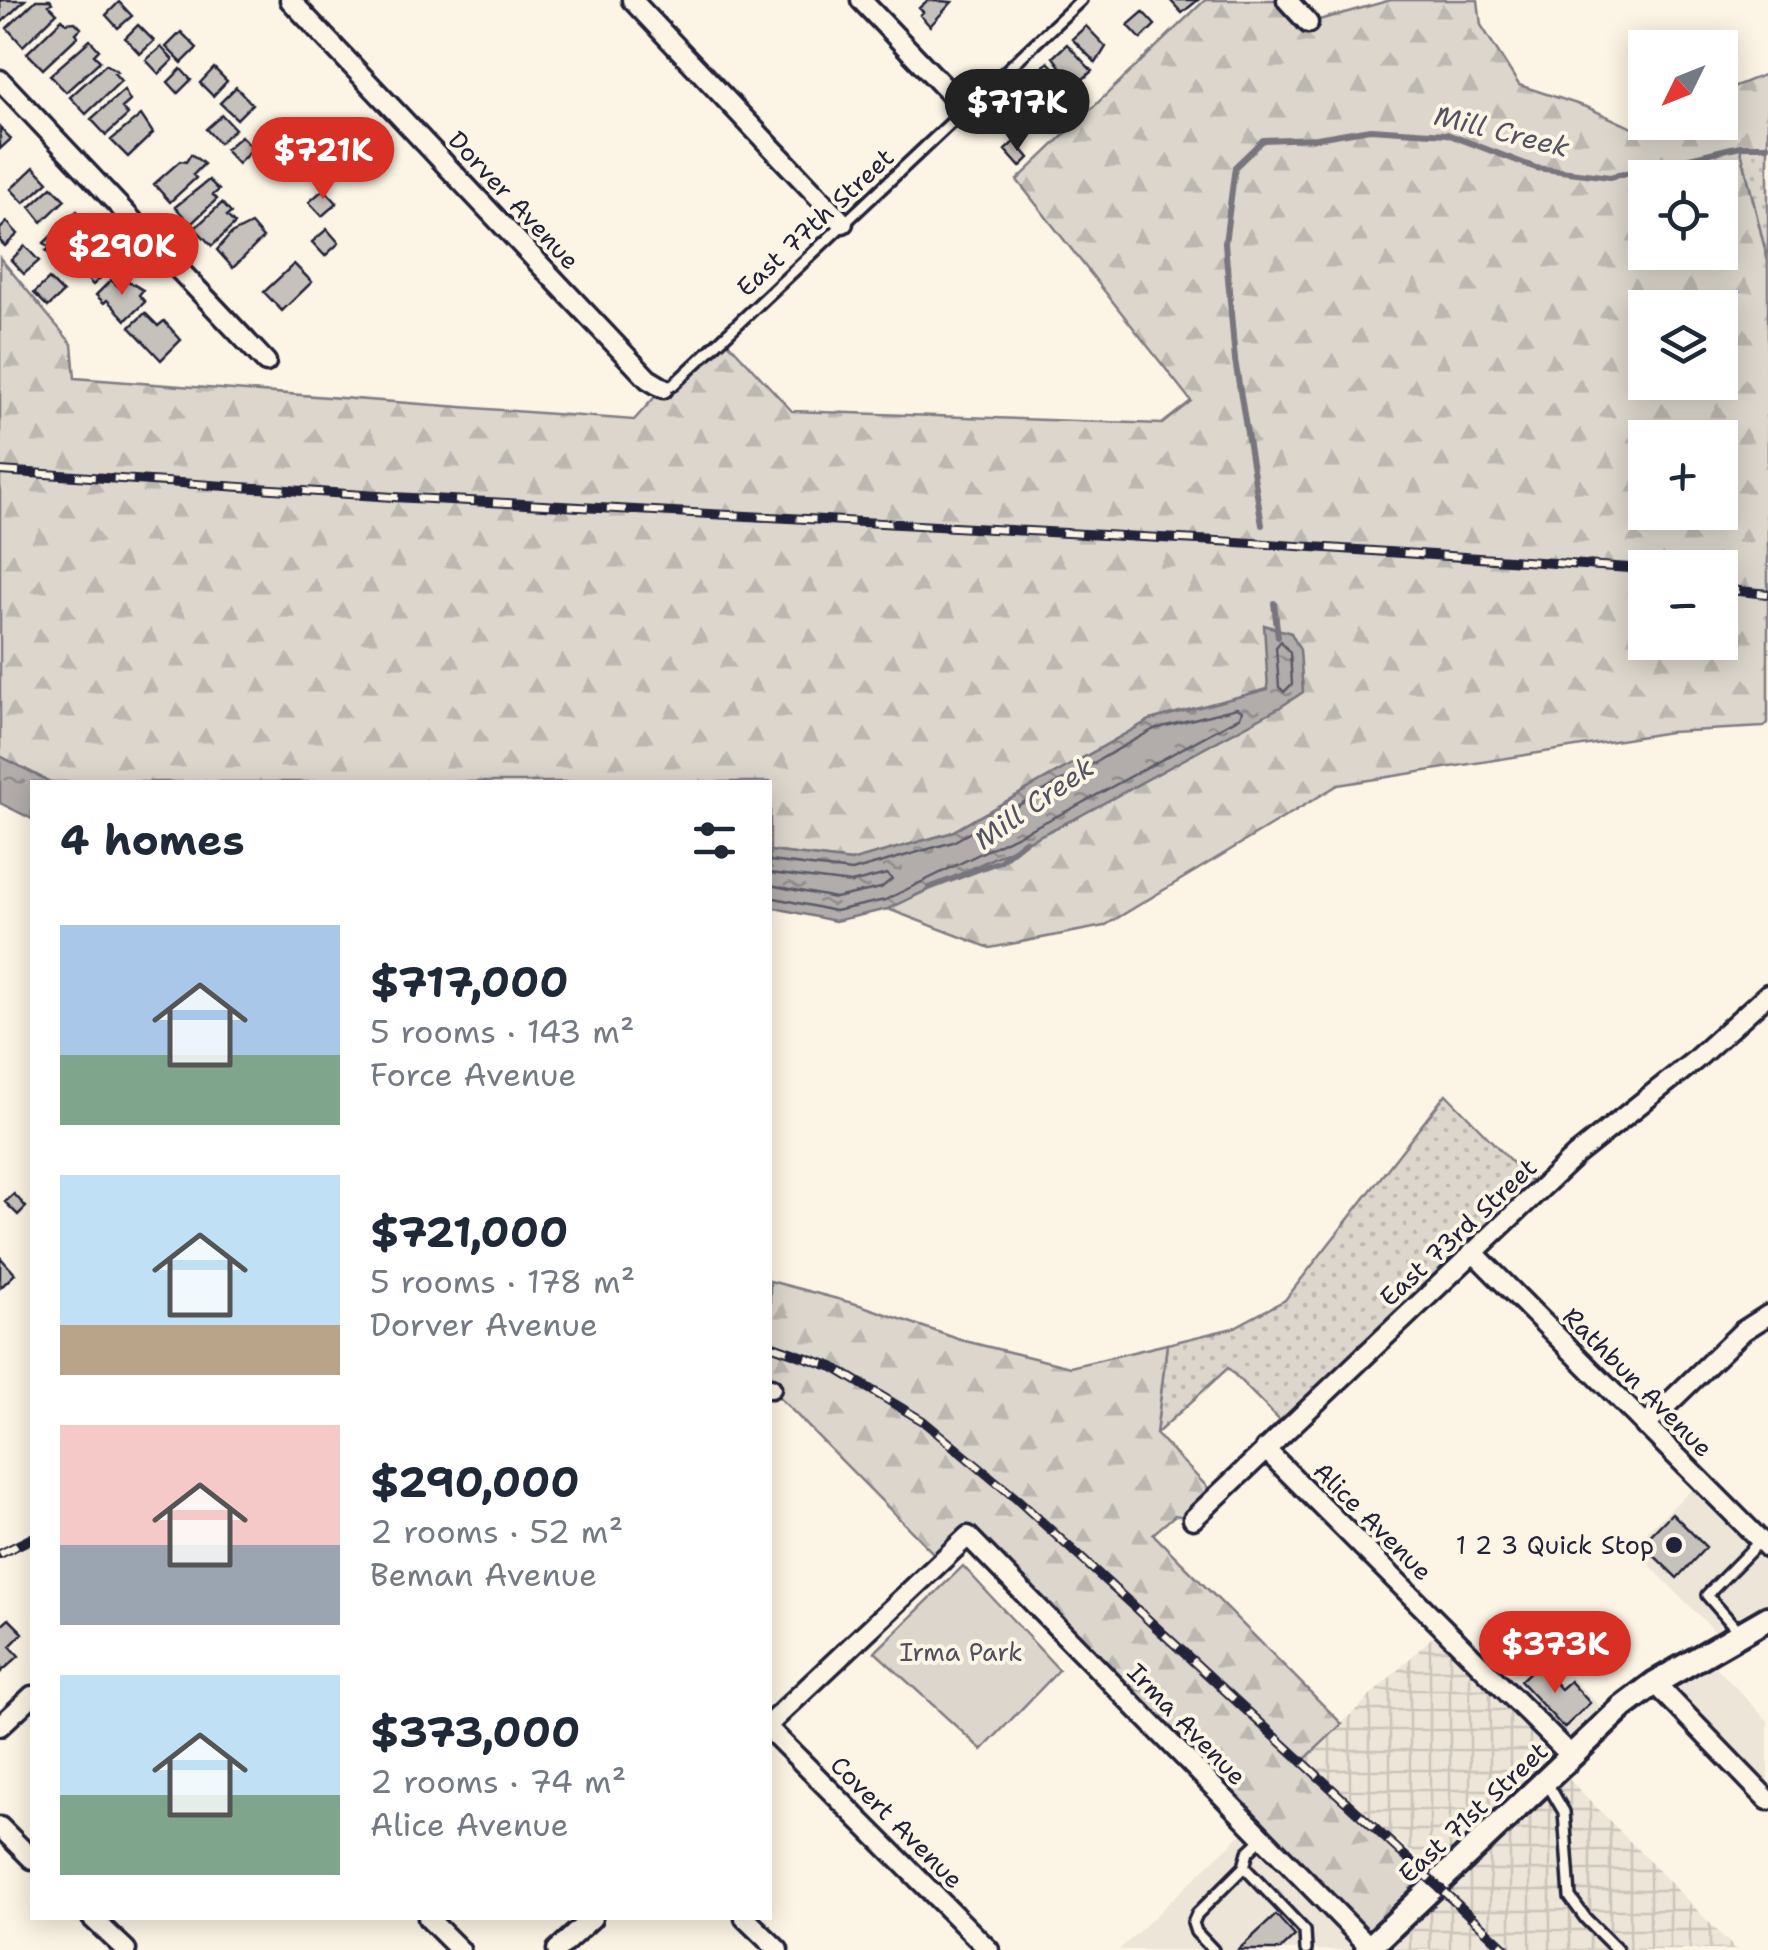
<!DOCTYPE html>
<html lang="en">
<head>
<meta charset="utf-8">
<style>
  body { margin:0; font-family:"Shantell Sans",sans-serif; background:#f6f6f7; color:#1f2937; height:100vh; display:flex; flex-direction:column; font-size:38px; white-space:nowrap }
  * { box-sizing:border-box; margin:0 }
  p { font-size:32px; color:#747a83 }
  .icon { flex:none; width:55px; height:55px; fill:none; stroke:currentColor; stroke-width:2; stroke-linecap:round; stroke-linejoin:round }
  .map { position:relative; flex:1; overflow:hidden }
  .panel { position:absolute; left:30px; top:780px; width:742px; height:1140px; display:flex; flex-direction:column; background:#fff; border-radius:0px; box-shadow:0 5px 25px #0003 }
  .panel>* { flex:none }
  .needle { width:65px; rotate:227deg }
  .tools { position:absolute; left:1628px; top:30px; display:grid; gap:20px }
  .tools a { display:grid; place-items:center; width:110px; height:110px; border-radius:0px; background:#fff; box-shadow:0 5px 25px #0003; font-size:50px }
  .price { position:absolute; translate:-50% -85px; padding:0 22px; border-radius:35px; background:#d93025; color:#fff; font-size:32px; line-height:65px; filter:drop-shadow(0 2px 5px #0008) }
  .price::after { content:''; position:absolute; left:50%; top:60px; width:30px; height:22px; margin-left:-15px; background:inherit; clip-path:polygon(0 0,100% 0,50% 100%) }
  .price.active { background:#222; color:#fff }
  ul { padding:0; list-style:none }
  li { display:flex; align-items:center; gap:30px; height:250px; padding:0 30px }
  li span { display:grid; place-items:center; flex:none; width:280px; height:200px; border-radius:0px; color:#555 }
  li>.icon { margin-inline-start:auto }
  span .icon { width:120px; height:120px; fill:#fffc; stroke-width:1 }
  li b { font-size:42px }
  h2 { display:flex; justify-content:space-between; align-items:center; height:120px; padding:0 30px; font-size:42px }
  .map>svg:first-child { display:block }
</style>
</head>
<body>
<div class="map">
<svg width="1768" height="1950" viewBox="0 0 1768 1950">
  <defs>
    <pattern id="industrial-grid" width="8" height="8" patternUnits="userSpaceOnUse" patternTransform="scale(2.5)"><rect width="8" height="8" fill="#ece5d8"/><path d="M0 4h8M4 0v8" fill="none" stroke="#cac4ba"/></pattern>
    <pattern id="grass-dots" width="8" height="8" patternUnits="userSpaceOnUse" patternTransform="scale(2.5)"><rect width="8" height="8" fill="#dcd6cc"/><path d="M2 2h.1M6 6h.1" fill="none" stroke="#bcb7b0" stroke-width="1.8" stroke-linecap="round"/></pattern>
    <pattern id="forest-firs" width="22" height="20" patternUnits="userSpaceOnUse" patternTransform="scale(2.5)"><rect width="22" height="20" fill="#dcd6cc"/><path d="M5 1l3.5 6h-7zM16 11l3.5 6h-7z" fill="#bcb7b0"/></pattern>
    <pattern id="water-ripples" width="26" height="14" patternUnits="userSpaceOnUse" patternTransform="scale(2.5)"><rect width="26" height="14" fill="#b2adab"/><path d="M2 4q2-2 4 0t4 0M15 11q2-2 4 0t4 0" fill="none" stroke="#908c8c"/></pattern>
  </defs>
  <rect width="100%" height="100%" fill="#fcf5e5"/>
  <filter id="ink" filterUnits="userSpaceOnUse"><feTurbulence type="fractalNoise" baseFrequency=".01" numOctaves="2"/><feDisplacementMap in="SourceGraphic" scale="20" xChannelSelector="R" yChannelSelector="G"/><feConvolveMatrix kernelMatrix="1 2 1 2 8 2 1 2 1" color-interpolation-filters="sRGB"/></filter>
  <g filter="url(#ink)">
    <!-- built -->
    <path fill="#ece5d8" d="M1701,1481L1768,1548V1618L1726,1643L1631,1546Z
      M1541,1647L1612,1718L1571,1756L1501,1685Z
      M1704,1655L1768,1721V1800L1655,1683Z
      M1251,1825L1367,1950H1119Z"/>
    <!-- industrial -->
    <path fill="url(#industrial-grid)" d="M1443,1627L1571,1756L1559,1769L1736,1950H1367L1442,1877L1301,1762Z"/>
    <!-- grass -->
    <path fill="url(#grass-dots)" stroke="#7f7c84" stroke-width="2.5" d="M1740,146H1768V262Z
      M1446,1094L1539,1190L1287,1428L1228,1368L1156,1434L1167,1344L1233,1328L1285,1300Z"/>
    <!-- forest -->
    <path fill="url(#forest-firs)" stroke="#7f7c84" stroke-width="2.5" fill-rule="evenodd" d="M1205,0H1287L1308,23L1391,0H1478L1481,25L1519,85L1589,108L1632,128L1645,123L1720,122V92L1768,73V146L1740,147L1768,262V723L1764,727L1670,732L1338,785L1104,926L990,948L888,909L1076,818L1281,706L1291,633L1265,626L1269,689L1150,720L950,833L851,861L770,851V782H50L0,756V258L72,344L75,378L634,420L663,388L723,337L792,411L1162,424L1191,401L1017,180ZM1645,178H1720V252H1645ZM1645,308H1720V382H1645ZM1645,438H1720V512H1645ZM1645,568H1720V642H1645Z
      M770,1281L860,1305L961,1340L1070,1367L1167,1344L1156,1434L1216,1496L1193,1519L1175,1515L1153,1534L1342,1724L1302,1762L1434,1884L1370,1947L968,1536L941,1561L770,1388Z"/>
    <!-- park -->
    <path fill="#dcd6cc" stroke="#7f7c84" stroke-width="2.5" d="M963,1566L1059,1670L982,1750L875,1652Z"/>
    <!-- water -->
    <path fill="url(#water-ripples)" stroke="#78757e" stroke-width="2.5" d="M1264,625L1291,633L1300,650L1303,692L1282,706L1076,818L888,909L835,921L770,907V851L851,861L950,833L1150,720L1268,689Z
      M0,756L50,782H32V819L0,803Z"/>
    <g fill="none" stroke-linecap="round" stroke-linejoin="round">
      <!-- shore -->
      <path stroke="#5c5a68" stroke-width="2.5" d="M1281,641L1290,653L1292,684L1284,692L1279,687L1276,647Z
        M770,861L852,871L953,842L1154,729L1237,708L1242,711L1240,717L1071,809L885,900L835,911L770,897
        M770,873L851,883L887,874L892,879L881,888L835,898L770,885"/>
      <!-- stream -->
      <path stroke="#78757e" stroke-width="6" d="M1262,525L1235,360L1225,243L1235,167L1263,140L1317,138L1370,129L1447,134L1536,168L1610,177L1740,146H1768
        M1274,603L1278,637
        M929,888L1000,861L1025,841"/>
    </g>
    <!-- building -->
    <path fill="#c6c1bb" stroke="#22223b" stroke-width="2.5" d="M0,0H25L1,23Z
      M36,0H50L52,3L49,5L57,13L23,46L7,28Z
      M928,0L952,2L930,26L920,15L923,12L919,8Z
      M1170,0H1198L1182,13Z
      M119,2L132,16L118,28L106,15Z
      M1143,12L1155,25L1141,39L1128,25Z
      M62,19L66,23L75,22L81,28L76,33L78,36L43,69L27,53Z
      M138,25L154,41L140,54L125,38Z
      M1086,26L1106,47L1096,63L1072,39Z
      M181,32L197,48L182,63L166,47Z
      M90,40L99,50L94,55L100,61L66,92L50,75Z
      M1067,44L1092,71L1079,83L1064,72L1053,57Z
      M161,47L173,60L159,74L146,60Z
      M1048,62L1068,83L1057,99L1033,76Z
      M106,64L117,71L114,73L121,81L86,114L70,97Z
      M214,68L227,81L213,96L200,83Z
      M181,69L191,80L178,93L168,82Z
      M1029,80L1049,102L1038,115L1014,94Z
      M236,87L252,104L237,119L220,103Z
      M124,90L130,101L122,108L128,115L106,135L91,119Z
      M1010,98L1034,124L1019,138L1008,127L1006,129L1002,125L1004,122L995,112Z
      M141,115L153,133L128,157L111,140Z
      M222,115L235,129L219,143L206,129Z
      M0,127L11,139L0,149Z
      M241,136L253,149L238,164L225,150Z
      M275,137L288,151L275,163L262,149Z
      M1015,141L1029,158L1020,167L1005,150Z
      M191,154L204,164L193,175L196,178L170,202L154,184L180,161L186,162Z
      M34,167L48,182L24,203L11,189Z
      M209,180L219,190L213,195L217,199L191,224L175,207Z
      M52,187L65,200L42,222L30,207Z
      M324,189L337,203L322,216L309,202Z
      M222,203L231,213L227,216L235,224L212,246L195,228Z
      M77,211L93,228L61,260L53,252L50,255L46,251L50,248L44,243Z
      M7,222L18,234L5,246L0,241V229Z
      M251,224L263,238L233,268L217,250L231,234Z
      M327,229L339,243L325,256L312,242Z
      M25,246L39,261L24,274L11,260Z
      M95,246L100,252L103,249L110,256L106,260L112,267L93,285L73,264Z
      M294,264L312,282L282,311L264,292Z
      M49,279L63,293L48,307L34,293Z
      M111,280L119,287L128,281L143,290L139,295L145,302L126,320L107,300L104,303L96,295Z
      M145,313L158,326L164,321L181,340L161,360L130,327Z
      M14,1194L26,1207L18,1215L5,1202Z
      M0,1257L15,1274L0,1288Z
      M1672,1513L1706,1547L1677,1578L1642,1544Z
      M9,1619L23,1633L10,1646L19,1656L1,1672L0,1627Z
      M1538,1664L1561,1689L1570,1681L1590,1703L1564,1728L1520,1681Z
      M1276,1915L1295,1936L1280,1950H1238Z"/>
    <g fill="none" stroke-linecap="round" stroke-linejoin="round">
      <!-- lane casing -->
      <g stroke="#22223b" stroke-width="16">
        <path id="lane" d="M663,388L673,385L1081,0
          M1739,1632L1707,1595L1760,1541
          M1547,1783L1564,1812L1570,1897L1586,1919L1617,1950
          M1244,1867L1248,1852L1263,1838
          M1213,1950L1196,1932L1193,1923L1197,1914L1244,1867L1305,1931L1306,1950"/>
      </g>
      <!-- street casing -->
      <g stroke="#22223b" stroke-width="25">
        <path id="street" d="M290,0L648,379L663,388
          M632,0L843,223
          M861,0L965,109
          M1287,0L1308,23
          M0,80L266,362
          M1473,1252L1768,1548
          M770,1388H771
          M1645,1426L1743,1331L1768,1315
          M1265,1449L1571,1756
          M1193,1519L1576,1155L1694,1061L1768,994
          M1655,1683L1768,1800
          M770,1723L968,1536L1370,1947
          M0,1726L32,1696
          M770,1730L989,1950
          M0,1827L32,1859
          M92,1918L126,1950
          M428,1918L460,1950
          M745,1918L778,1950
          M557,1950L592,1918"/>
      </g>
      <!-- secondary casing -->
      <g stroke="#22223b" stroke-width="30">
        <path id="secondary" d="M1367,1950L1623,1707L1655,1683L1768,1618"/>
      </g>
      <!-- lane -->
      <use href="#lane" stroke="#fcf5e5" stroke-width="9"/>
      <!-- street -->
      <use href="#street" stroke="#fcf5e5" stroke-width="18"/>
      <!-- secondary -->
      <use href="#secondary" stroke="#fcf5e5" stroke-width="22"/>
      <!-- rail casing -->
      <g stroke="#22223b" stroke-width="10">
        <path id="rail" d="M0,471L393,497L1236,542L1645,569
          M1720,589L1768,594
          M770,1345L833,1367L923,1421L1018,1500L1507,1950
          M0,1554L32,1538"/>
      </g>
      <!-- rail -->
      <use href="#rail" stroke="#fcf5e5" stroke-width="6" stroke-dasharray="19" stroke-linecap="butt"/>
    </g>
  </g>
  <!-- markers -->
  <circle fill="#22223b" stroke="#fcf5e5" stroke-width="4" cx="1674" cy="1545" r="10"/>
  <g text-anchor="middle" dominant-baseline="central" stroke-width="8" stroke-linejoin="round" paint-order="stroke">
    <!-- street labels -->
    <g font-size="25" fill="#22223b" stroke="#fcf5e5">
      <text transform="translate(514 200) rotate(47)">Dorver Avenue</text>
      <text transform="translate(815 222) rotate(-43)">East 77th Street</text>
      <text transform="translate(1458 1232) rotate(-43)">East 73rd Street</text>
      <text transform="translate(1638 1382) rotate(45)">Rathbun Avenue</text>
      <text transform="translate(1373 1521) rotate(45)">Alice Avenue</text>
      <text transform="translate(1187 1724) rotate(46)">Irma Avenue</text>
      <text transform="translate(1473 1812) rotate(-43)">East 71st Street</text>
      <text transform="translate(897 1822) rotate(45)">Covert Avenue</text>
    </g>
    <!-- poi labels -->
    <g font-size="25" fill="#22223b" stroke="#fcf5e5" text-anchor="end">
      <text x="1654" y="1545">1 2 3 Quick Stop</text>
    </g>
    <!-- park labels -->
    <g font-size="25" fill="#504f5f" stroke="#fcf5e5">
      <text x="961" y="1652">Irma Park</text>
    </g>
    <!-- water labels -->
    <g font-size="28" font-style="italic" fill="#545362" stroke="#fcf5e5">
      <text transform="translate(1502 131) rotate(14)">Mill Creek</text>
      <text transform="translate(1034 803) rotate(-35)">Mill Creek</text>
    </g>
  </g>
</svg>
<div class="tools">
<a><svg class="needle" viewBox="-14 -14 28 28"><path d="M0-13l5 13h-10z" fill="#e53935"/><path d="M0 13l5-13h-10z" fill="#747a83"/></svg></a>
<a><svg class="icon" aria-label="locate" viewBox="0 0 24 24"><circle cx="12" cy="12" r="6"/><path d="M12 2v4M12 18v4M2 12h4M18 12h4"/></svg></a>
<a><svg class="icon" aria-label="layers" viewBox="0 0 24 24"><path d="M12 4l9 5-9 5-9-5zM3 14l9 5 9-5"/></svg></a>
<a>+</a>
<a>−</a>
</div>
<b class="price active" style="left:1017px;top:154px">$717K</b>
<b class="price" style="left:323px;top:202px">$721K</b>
<b class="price" style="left:122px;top:298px">$290K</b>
<b class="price" style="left:1555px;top:1696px">$373K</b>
<section class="panel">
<h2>4 homes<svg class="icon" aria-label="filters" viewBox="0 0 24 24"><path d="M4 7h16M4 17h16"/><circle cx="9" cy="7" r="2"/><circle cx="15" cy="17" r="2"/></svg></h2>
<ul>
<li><span style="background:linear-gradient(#a9c7e8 65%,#7fa58c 0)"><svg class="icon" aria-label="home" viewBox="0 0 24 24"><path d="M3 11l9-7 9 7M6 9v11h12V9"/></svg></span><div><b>$717,000</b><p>5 rooms · 143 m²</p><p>Force Avenue</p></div></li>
<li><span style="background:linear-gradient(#bfe0f5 75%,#b9a48a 0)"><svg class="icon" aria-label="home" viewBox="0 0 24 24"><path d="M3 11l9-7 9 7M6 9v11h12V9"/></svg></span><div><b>$721,000</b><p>5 rooms · 178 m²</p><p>Dorver Avenue</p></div></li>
<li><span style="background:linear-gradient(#f6c9c9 60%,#9aa5b1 0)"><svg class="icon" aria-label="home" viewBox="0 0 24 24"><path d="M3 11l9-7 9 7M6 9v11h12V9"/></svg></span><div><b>$290,000</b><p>2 rooms · 52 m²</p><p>Beman Avenue</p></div></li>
<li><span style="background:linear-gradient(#bfe0f5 60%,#7fa58c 0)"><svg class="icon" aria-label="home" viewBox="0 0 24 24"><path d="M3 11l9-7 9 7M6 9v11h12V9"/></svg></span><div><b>$373,000</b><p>2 rooms · 74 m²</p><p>Alice Avenue</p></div></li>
</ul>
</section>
</div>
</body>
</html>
